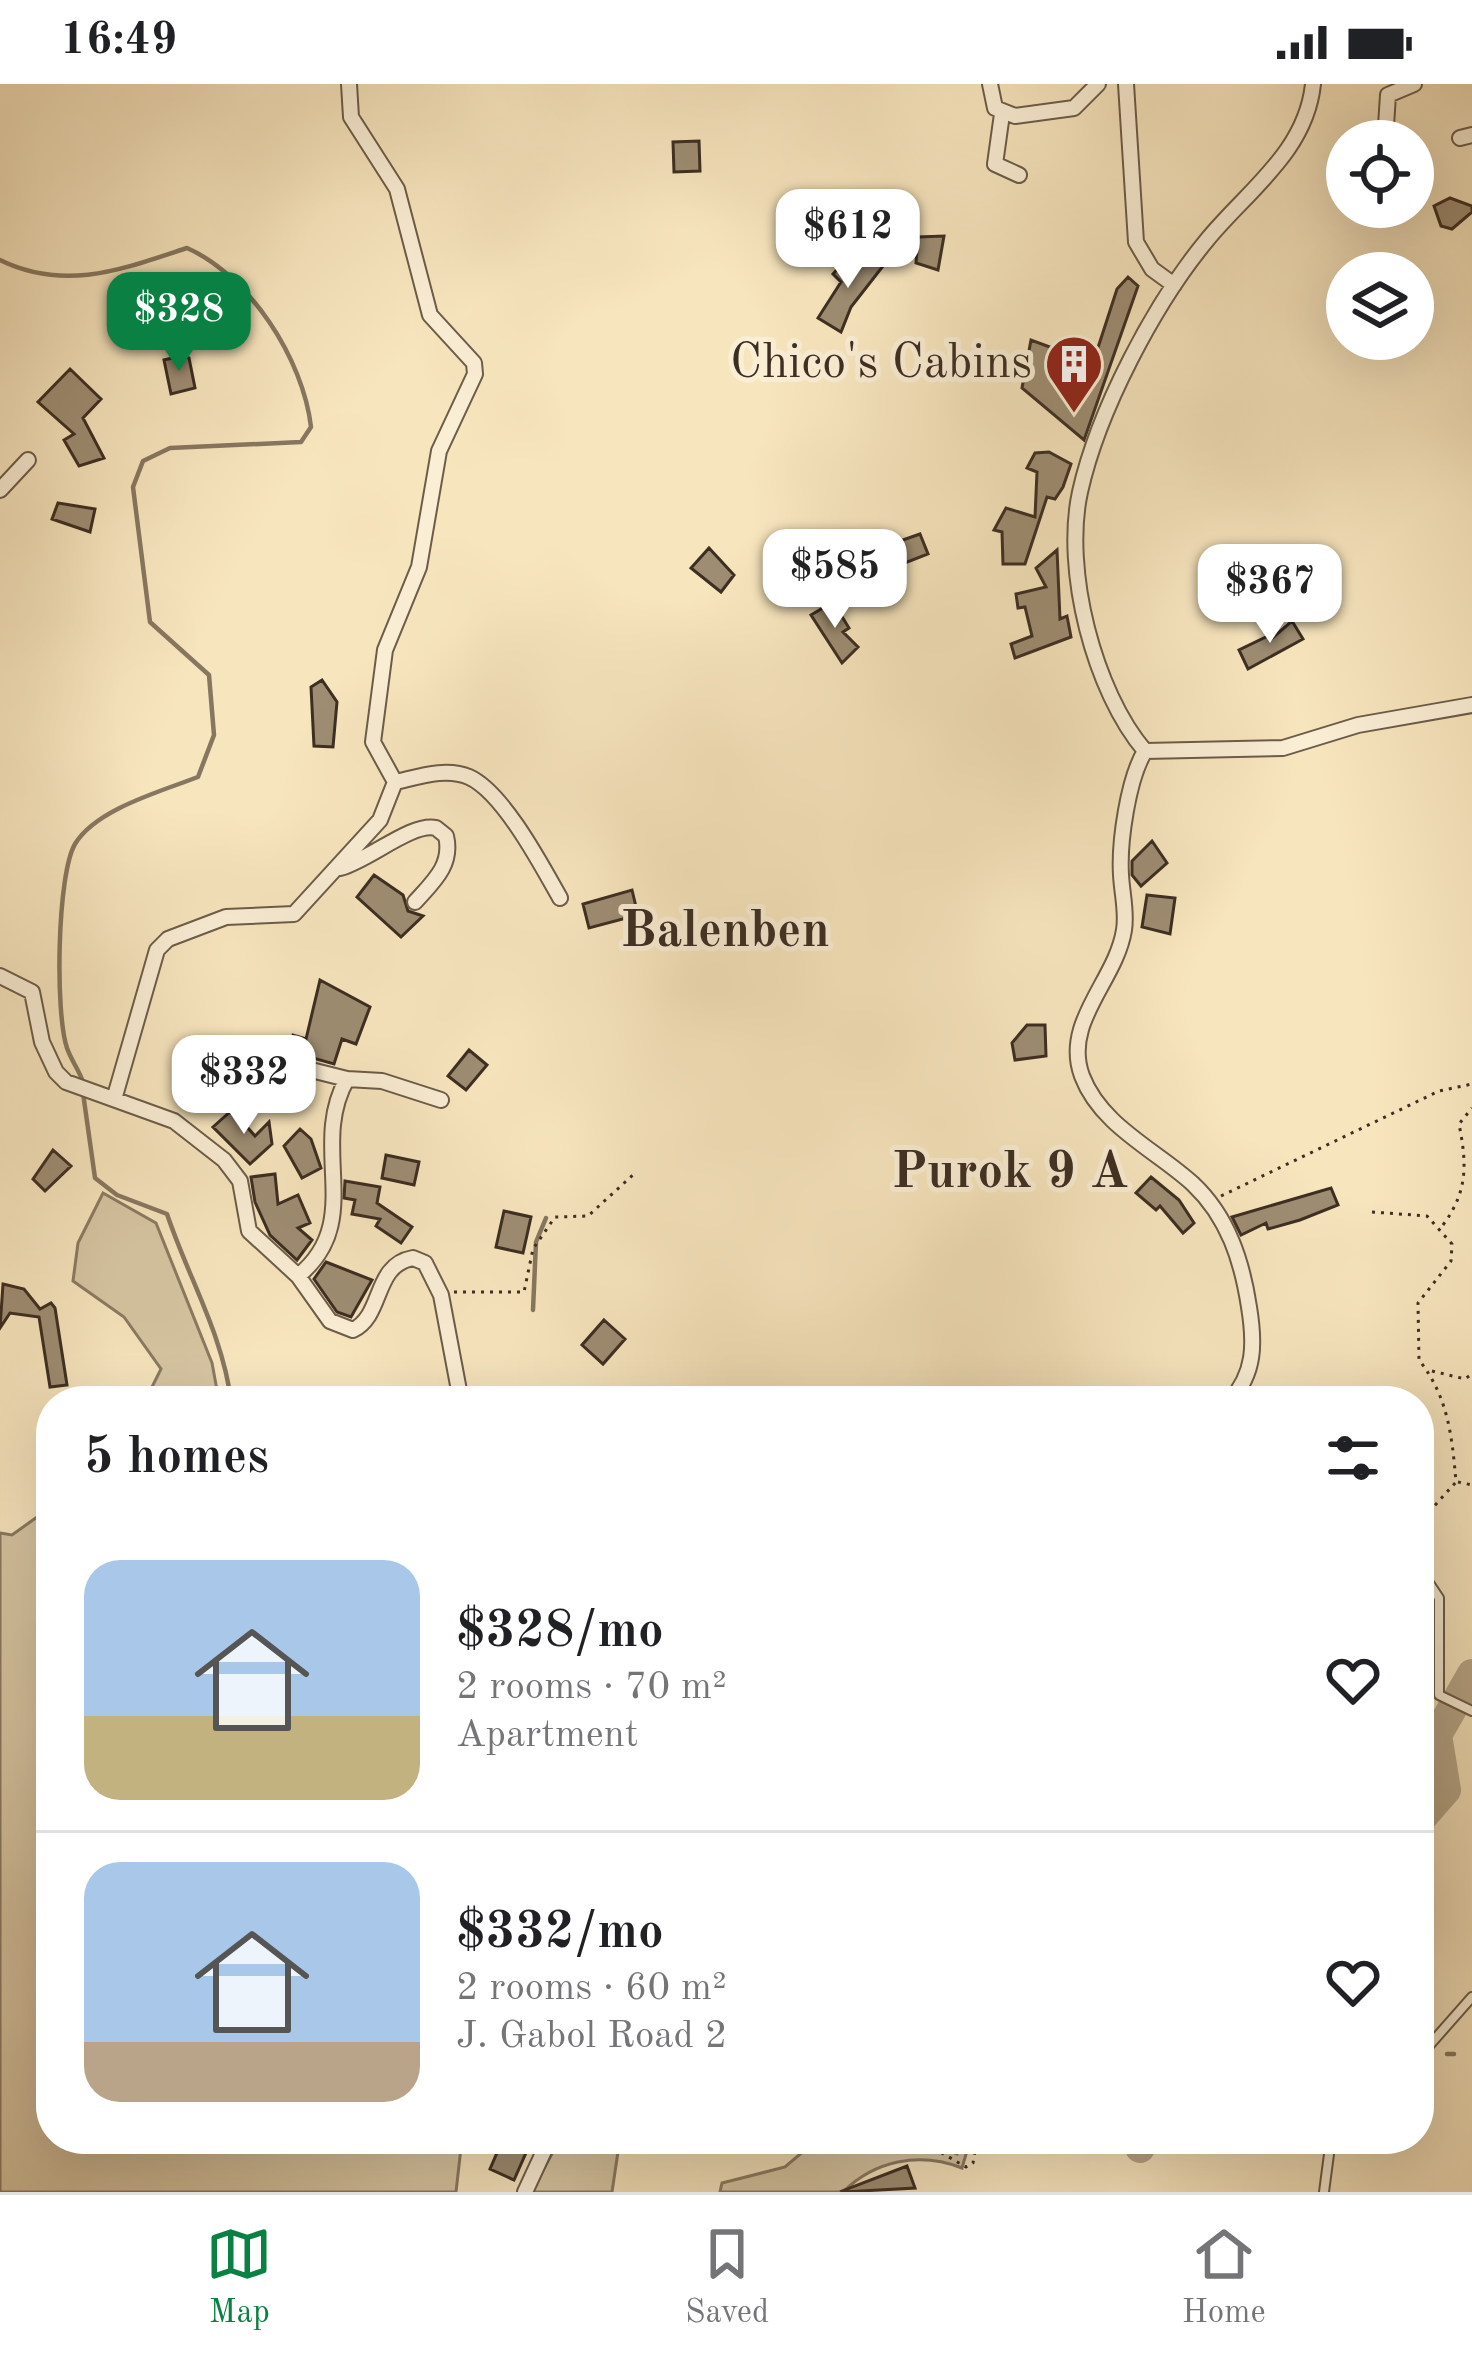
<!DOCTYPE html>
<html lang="en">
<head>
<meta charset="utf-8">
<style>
  body { margin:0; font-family:"Old Standard TT",serif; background:#f6f6f6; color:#202124; height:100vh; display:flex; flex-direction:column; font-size:45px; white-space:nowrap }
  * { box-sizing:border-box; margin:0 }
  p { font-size:39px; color:#757577 }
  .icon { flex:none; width:66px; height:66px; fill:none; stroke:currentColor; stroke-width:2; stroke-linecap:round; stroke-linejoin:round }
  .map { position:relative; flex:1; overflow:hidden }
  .panel { position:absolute; left:36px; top:1302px; width:1398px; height:768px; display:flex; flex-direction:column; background:#fff; border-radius:48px; box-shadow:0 12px 48px #0002 }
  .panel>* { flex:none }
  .fabs { position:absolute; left:1326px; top:36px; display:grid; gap:24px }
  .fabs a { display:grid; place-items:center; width:108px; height:108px; border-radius:50%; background:#fff; box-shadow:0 12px 48px #0002; font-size:60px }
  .price { position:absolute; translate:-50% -102px; padding:0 27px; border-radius:24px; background:#fff; color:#222; font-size:39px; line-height:78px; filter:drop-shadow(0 3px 6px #0008) }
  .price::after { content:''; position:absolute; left:50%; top:72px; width:36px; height:27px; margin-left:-18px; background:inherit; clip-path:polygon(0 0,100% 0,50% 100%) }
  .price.active { background:#0b8043; color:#fff }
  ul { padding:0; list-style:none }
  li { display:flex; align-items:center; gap:36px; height:300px; padding:0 48px }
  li+li { border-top:3px solid #e0e0e0 }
  li span { display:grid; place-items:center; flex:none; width:336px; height:240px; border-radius:36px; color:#555 }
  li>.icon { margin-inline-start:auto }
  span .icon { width:144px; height:144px; fill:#fffc; stroke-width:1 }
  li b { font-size:51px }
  h2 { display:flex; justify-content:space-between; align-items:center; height:144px; padding:0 48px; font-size:51px }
  .status { display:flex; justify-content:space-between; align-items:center; height:84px; padding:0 60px; background:#fff; direction:ltr }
  .status svg { height:33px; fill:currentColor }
  .menu { display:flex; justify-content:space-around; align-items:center; height:168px; border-top:3px solid #e0e0e0; background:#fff; font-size:33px; color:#757577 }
  .menu a { display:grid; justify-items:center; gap:6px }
  .menu .active { color:#0b8043 }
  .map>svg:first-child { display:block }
</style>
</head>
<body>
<div class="status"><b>16:49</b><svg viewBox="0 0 49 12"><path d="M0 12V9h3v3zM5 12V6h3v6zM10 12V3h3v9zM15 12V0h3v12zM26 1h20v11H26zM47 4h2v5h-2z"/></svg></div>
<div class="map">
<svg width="1472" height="2108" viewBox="0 0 1472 2108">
  <rect width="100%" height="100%" fill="#f7e5be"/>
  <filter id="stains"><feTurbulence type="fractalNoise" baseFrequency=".00167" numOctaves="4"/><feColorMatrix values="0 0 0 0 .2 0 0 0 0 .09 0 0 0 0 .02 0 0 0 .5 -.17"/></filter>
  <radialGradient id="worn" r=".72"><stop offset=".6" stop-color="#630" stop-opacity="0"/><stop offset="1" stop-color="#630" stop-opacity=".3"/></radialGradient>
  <!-- green -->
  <path fill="#d7c6a3" stroke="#8a7a62" stroke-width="3" d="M103,1109L156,1139L212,1279L219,1317H145L161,1285L124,1233L73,1197L78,1159Z
    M51,1423V2055H462L456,2108H0V1449L12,1451Z
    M551,2055H625L619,2061L612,2108H531L553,2068Z
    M818,2055H924L957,2070L961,2057L969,2060L962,2084C919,2067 874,2077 843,2108H720L722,2099L785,2083Z"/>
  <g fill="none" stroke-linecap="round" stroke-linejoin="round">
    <!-- stream -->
    <path stroke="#877760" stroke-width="4.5" d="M0,176C65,208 123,185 187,164C250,192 303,275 311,343L301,358L170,364L143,377L133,403L150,538L209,591L214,651L198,693C162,707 96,725 75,760C57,791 55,929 67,964C71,976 79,986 83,998
      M83,1009L95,1094L117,1111L167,1130C188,1193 223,1251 231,1317
      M533,1226L536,1158L546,1134
      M1447,1970H1454"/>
    <!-- river -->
    <path stroke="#b8a789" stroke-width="30" d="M1419,1737L1446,1706L1437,1651L1472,1590
      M1140,2064L1145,2055"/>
  </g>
  <!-- building -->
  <path fill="#9e8d73" stroke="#3d2e22" stroke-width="3" d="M699,57L700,87L674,88L673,58Z
    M1450,114L1472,122V128L1452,145L1441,142L1434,122Z
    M944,152L938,186L916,179L918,153Z
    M864,177L883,182L851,223L841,248L818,234L841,198L833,190L843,179Z
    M1128,193L1138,202L1084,356L1022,304L1031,256L1093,279L1117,205Z
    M181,272L189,274L195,304L171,310L164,276Z
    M70,285L101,315L83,334L104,374L79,382L64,356L74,350L38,318Z
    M1049,368L1071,380L1063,403L1055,415L1047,413L1025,480H1003L1002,448L994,446L1006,424L1035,433L1037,388L1027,384L1035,369Z
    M58,419L95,425L90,448L52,435Z
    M920,450L928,470L869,493L863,470Z
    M709,464L734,491L721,508L691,484Z
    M1057,466L1060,535L1067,532L1071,553L1015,574L1011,560L1032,552L1025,523L1018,524L1016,510L1046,503L1036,484Z
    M833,518L849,544L843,548L858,563L842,579L811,531Z
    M1292,537L1303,555L1248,585L1239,566L1268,552L1270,556Z
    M322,596L337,618L333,663L314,662L311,603Z
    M1152,757L1167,779L1141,802L1132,791V777Z
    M374,791L403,811L408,827L423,832L401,853L357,813Z
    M632,806L638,831L589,844L583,820Z
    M1147,811L1175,814L1170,850L1142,843Z
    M320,896L370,923L356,960L342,955L334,980L288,967L293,951L306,955Z
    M1027,941H1045L1046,972L1015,976L1012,959Z
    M469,966L487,981L466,1006L448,992Z
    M232,1026L255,1052L269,1038L272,1060L250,1080L213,1043Z
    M300,1045L311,1055L321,1084L302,1094L284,1062Z
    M53,1066L71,1082L45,1107L33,1095Z
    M386,1071L419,1078L414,1101L382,1094Z
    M275,1090L278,1120L298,1111L310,1139L298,1144L312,1156L297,1176L270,1151L255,1118L251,1093Z
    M1151,1093L1179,1116L1194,1139L1183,1149L1160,1122L1156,1126L1136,1109Z
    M345,1097L380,1103L377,1119L412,1143L401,1159L376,1142L380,1135L352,1130L355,1116L344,1114Z
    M1331,1104L1338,1121L1300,1136L1268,1145L1266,1139L1241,1151L1232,1133Z
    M504,1127L531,1133L523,1169L496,1163Z
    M326,1178L372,1196L351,1233L337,1228L314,1195Z
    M3,1200L24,1205L40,1225L51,1219L55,1224L67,1301L50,1303L39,1233L10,1229L0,1244Z
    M604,1236L625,1255L603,1280L582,1261Z
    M503,2055L529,2062L514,2096L490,2085Z
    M907,2082L915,2104L843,2108L842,2107Z"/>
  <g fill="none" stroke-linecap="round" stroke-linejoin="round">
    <!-- service casing -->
    <g stroke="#6c5c49" stroke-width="12">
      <path id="service" d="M1419,1484L1439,1514V1611L1472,1627
        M1419,1973L1472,1913
        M1324,2108L1331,2055"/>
    </g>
    <!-- minor casing -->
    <g stroke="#6c5c49" stroke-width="18">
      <path id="minor" d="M349,0L351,33L397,105L430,231L474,279L475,290L439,367L419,483L385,566L373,658L395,698
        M990,0L995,24L1015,32L1074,24L1098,0
        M1126,0L1136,158L1152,185L1174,201
        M1002,30L995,80L1019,91
        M1460,54L1472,51
        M1385,57L1388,11L1414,0
        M0,406L28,376
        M1145,667C1094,607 1063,486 1080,408C1098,327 1154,220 1207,156C1247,107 1306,68 1313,0
        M1145,667C1128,695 1119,758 1121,791C1122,810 1127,828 1124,846C1116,897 1062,938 1082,992C1101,1042 1156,1066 1193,1100C1228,1133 1242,1177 1249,1223C1255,1260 1255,1289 1230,1317
        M1145,667L1283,664L1358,641L1472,621
        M340,784C368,777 412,738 436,744L446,752C453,781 433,798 415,818
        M0,892L32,908L42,958L56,988L66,998L174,1037L224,1076L240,1097L249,1147L298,1192L330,1237L353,1246C384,1231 373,1181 413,1174L425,1179L441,1211L461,1317
        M283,979L347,995
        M115,1012L157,866L168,855L226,833L294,830L380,736L395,698C418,693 446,683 469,693C503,708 542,782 560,814
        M298,1192C366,1137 308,1064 347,995L382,997L441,1016
        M525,2108L544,2067L543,2055"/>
    </g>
    <!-- path -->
    <path stroke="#3d2e22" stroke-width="3" stroke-dasharray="3 6" stroke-linecap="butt" d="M1221,1112L1439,1007L1472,1000
      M1372,1128L1427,1132L1452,1160L1451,1177L1418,1219L1419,1276C1448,1313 1452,1351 1456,1398L1419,1439
      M1443,1141C1468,1107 1467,1080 1459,1040L1472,1024
      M454,1208H524L533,1165L555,1133L588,1132L634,1090
      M1432,1287L1465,1295L1472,1290
      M1458,1398L1472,1401
      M918,2055L966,2083L973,2079L977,2055"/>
    <!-- service -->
    <use href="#service" stroke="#faeed5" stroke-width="8"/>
    <!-- minor -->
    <use href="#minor" stroke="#faeed5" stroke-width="14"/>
  </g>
  <!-- icons -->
  <defs>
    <g id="building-pin" transform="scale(3)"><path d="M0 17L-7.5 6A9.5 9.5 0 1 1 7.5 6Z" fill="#8f2418" stroke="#faeed5"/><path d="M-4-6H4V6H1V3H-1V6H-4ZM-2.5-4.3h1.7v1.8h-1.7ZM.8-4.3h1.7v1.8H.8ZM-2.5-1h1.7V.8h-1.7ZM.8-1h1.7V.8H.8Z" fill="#fff"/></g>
  </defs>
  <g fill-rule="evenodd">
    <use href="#building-pin" x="1074" y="280"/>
  </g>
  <g text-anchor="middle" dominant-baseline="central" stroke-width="10" stroke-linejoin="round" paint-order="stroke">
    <!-- poi labels -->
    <g font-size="48" fill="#3d2e22" stroke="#faeed5" text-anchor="end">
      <text x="1032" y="280">Chico's Cabins</text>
    </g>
    <!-- neighbourhood labels -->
    <g font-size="51" font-weight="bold" fill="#3d2e22" stroke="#faeed5">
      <text x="725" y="848">Balenben</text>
      <text x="1010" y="1089">Purok 9 A</text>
    </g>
  </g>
  <rect width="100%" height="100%" filter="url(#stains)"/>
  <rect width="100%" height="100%" fill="url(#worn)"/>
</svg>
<div class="fabs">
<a><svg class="icon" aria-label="locate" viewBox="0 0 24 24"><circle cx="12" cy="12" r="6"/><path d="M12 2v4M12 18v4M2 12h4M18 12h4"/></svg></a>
<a><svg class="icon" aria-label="layers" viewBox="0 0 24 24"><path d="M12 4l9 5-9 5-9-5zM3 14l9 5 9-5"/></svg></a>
</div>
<b class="price" style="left:848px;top:207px">$612</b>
<b class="price active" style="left:179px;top:290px">$328</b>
<b class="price" style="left:835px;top:547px">$585</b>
<b class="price" style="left:1270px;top:562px">$367</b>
<b class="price" style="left:244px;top:1053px">$332</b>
<section class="panel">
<h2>5 homes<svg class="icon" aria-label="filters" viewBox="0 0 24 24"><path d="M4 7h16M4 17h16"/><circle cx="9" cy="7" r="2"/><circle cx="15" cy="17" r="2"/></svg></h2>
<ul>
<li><span style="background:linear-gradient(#a9c7e8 65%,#c2b280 0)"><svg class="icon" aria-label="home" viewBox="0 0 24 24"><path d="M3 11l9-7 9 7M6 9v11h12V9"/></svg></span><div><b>$328/mo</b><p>2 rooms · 70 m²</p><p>Apartment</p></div><svg class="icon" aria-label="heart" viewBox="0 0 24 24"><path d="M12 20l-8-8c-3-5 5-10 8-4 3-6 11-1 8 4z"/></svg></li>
<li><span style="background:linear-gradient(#a9c7e8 75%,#b9a48a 0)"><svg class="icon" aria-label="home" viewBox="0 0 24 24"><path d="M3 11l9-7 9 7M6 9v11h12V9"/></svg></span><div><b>$332/mo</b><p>2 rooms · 60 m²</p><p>J. Gabol Road 2</p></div><svg class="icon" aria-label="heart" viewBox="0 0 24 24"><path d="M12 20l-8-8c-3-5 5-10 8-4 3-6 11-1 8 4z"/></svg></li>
</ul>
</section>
</div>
<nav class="menu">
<a class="active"><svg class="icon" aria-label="map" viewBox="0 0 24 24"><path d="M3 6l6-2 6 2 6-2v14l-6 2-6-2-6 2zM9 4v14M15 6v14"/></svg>Map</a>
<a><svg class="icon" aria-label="saved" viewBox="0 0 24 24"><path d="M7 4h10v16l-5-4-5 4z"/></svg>Saved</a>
<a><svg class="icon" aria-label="home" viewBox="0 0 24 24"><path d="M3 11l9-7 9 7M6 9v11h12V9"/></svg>Home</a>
</nav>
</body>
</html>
